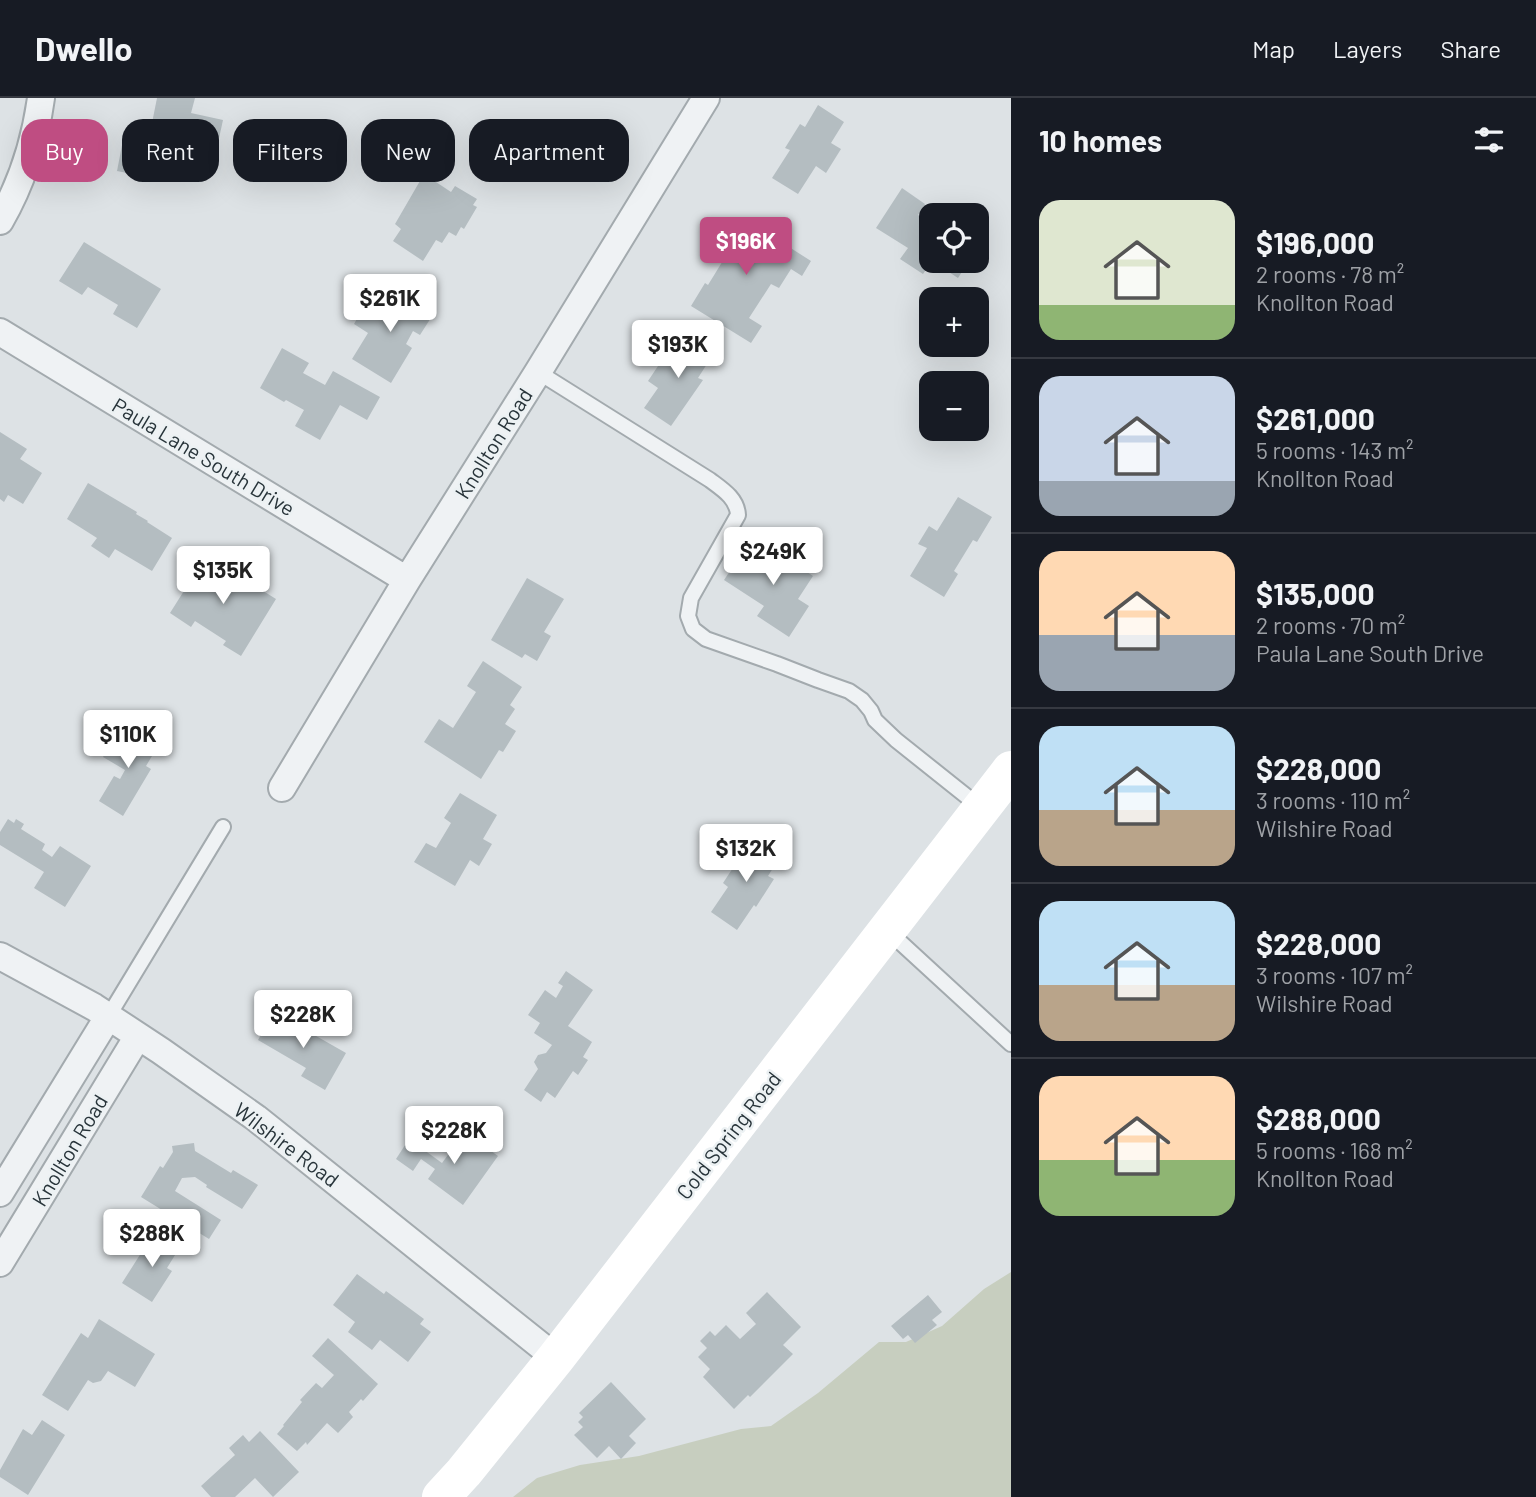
<!DOCTYPE html>
<html lang="en">
<head>
<meta charset="utf-8">
<style>
  body { margin:0; font-family:Barlow,sans-serif; background:#242831; color:#f1f3f6; height:100vh; display:flex; flex-direction:column; font-size:26px; white-space:nowrap }
  * { box-sizing:border-box; margin:0 }
  p { font-size:23px; color:#9ea1a6 }
  .icon { flex:none; width:38px; height:38px; fill:none; stroke:currentColor; stroke-width:2; stroke-linecap:round; stroke-linejoin:round }
  .map { position:relative; flex:1; overflow:hidden }
  .panel { display:flex; flex-direction:column; background:#171b24; width:525px }
  .panel>* { flex:none }
  .hud { position:absolute; left:21px; top:21px; width:665px; height:63px; display:flex; gap:14px }
  .buttons { position:absolute; left:919px; top:105px; display:grid; gap:14px }
  .buttons a { display:grid; place-items:center; width:70px; height:70px; border-radius:14px; background:#171b24; box-shadow:0 7px 28px #0002; font-size:35px }
  .price { position:absolute; translate:-50% -60px; padding:0 16px; border-radius:7px; background:#fff; color:#222; font-size:23px; line-height:46px; filter:drop-shadow(0 2px 4px #0008) }
  .price::after { content:''; position:absolute; left:50%; top:42px; width:21px; height:16px; margin-left:-10px; background:inherit; clip-path:polygon(0 0,100% 0,50% 100%) }
  .price.selected { background:#bf4d82; color:#fff }
  ul { padding:0; list-style:none }
  li { display:flex; align-items:center; gap:21px; height:175px; padding:0 28px }
  li+li { border-top:2px solid #363941 }
  li span { display:grid; place-items:center; flex:none; width:196px; height:140px; border-radius:21px; color:#555 }
  li>.icon { margin-inline-start:auto }
  span .icon { width:84px; height:84px; fill:#fffc; stroke-width:1 }
  li b { font-size:30px }
  h2 { display:flex; justify-content:space-between; align-items:center; height:84px; padding:0 28px; font-size:30px }
  .pill { padding:0 24px; border-radius:21px; background:#171b24; box-shadow:0 7px 28px #0002; font-size:24px; line-height:63px }
  .pill.selected { background:#bf4d82; color:#fff }
  header { display:flex; align-items:center; gap:42px; box-sizing:border-box; height:98px; padding:0 35px; background:#171b24; border-bottom:2px solid #363941 }
  header strong { font-size:33px }
  nav { display:flex; gap:38px; margin-inline-start:auto; font-size:24px }
  main { display:flex; flex:1; min-height:0 }
  .map>svg:first-child { display:block }
</style>
</head>
<body>
<header>
<strong>Dwello</strong>
<nav><a>Map</a><a>Layers</a><a>Share</a></nav>
</header>
<main>
<div class="map">
<svg width="1011" height="1399" viewBox="0 0 1011 1399">
  <rect width="100%" height="100%" fill="#dde2e5"/>
  <!-- green -->
  <path fill="#c7cebf" d="M1011,1174V1399H513L537,1380L580,1367L639,1358L741,1331L771,1328L818,1295L879,1244H906L942,1228L984,1191Z"/>
  <!-- building -->
  <path fill="#b4bdc1" d="M157,0H195L191,15L223,22L211,77L151,65L147,79L117,73L123,42L156,49L159,31L151,30Z
    M818,7L844,24L831,45L841,51L826,75L816,68L798,96L772,80L790,52L785,50L800,26L805,29Z
    M424,76L451,94L455,88L477,101L473,107L477,109L464,131L461,129L456,138L449,134L442,145L436,142L423,163L393,143L401,131L395,126Z
    M902,90L925,106L918,117L931,125V163H969L958,180L932,163L923,176L900,161L908,150L876,130Z
    M724,126L744,139L753,126L811,163L802,178L791,171L779,190L771,186L749,220L762,228L751,245L691,208L705,185L708,187L724,161L708,152Z
    M84,144L161,191L137,230L113,216L118,207L88,189L82,197L59,183Z
    M395,191L434,215L420,237L413,233L406,246L412,250L391,285L352,261L368,235L354,226L367,203L382,213Z
    M687,238L714,255L698,280L703,282L671,328L644,310L658,290L648,283L664,259L670,263Z
    M282,250L309,265L303,275L325,287L333,273L380,299L367,322L340,307L320,342L295,328L304,312L286,302L284,304L260,290Z
    M0,334L27,351L20,361L42,375L23,406L8,397L4,404L0,401Z
    M88,385L137,414L136,416L148,423L147,424L172,440L152,473L115,451L109,460L91,448L97,440L67,421Z
    M958,399L992,419L977,444L973,442L954,473L958,476L944,499L910,478L927,450L918,446L929,428L937,433Z
    M769,449L813,478L798,501L809,508L789,539L757,518L764,508L724,482L742,455L750,461L756,452L764,457Z
    M206,458L226,471L220,480L241,493L247,483L276,501L241,558L223,547L226,543L195,523L191,529L170,515Z
    M527,480L564,501L544,534L551,538L537,563L525,556L522,560L491,542Z
    M483,563L522,589L510,607L515,611L505,626L516,633L503,654L499,652L481,681L424,644L439,621L453,630L476,594L467,588Z
    M130,631L158,648L146,668L151,671L123,718L99,703L114,678L120,681L125,672L103,659L112,643L120,648Z
    M460,695L497,717L483,741L492,746L479,768L470,762L455,788L414,764L426,745L436,750L451,725L444,720Z
    M8,721L14,725L16,721L24,726L21,731L45,746L42,752L52,759L60,748L91,768L65,809L34,790L44,774L0,747V734Z
    M752,741L780,759L768,778L774,781L756,809L754,807L737,832L711,814L728,789L723,785Z
    M566,873L593,892L568,928L592,944L583,959L588,962L578,977L573,973L555,1000L547,994L541,1004L524,992L538,971L534,964L538,957L546,955L552,947L534,935L540,925L528,917L545,892L556,900L563,888L558,885Z
    M274,914L346,955L325,992L301,978L306,970L258,942Z
    M465,1034L498,1058L463,1107L428,1081L435,1071L421,1061L413,1073L396,1061L409,1041L442,1065Z
    M194,1045L195,1053L231,1075L233,1072L258,1087L242,1111L206,1089L207,1087L195,1079L182,1080L175,1093L221,1122L209,1141L141,1099L160,1068L163,1070L173,1054L172,1048Z
    M159,1137L180,1149L167,1170L172,1173L152,1204L122,1185L143,1152L147,1155Z
    M357,1176L384,1196L386,1193L424,1221L420,1226L431,1234L408,1264L380,1242L372,1252L348,1234L355,1224L333,1207Z
    M767,1194L801,1229L783,1247L793,1256L750,1299L748,1297L734,1311L703,1279L710,1271L698,1259L707,1250L700,1243L710,1233L715,1238L726,1227L740,1241L756,1226L746,1215Z
    M928,1197L942,1214L932,1222L937,1227L915,1245L908,1237L903,1241L891,1228Z
    M99,1221L155,1256L135,1289L108,1273L101,1283L93,1285L88,1282L68,1313L42,1297L81,1235L88,1240Z
    M328,1240L378,1286L363,1303L361,1301L349,1314L353,1319L338,1335L327,1325L307,1347L306,1344L297,1353L277,1336L284,1328L283,1327L302,1304L300,1302L316,1285L322,1290L334,1277L312,1258Z
    M611,1284L646,1321L629,1338L636,1345L621,1361L609,1348L597,1360L574,1337L583,1329L578,1324L583,1319L579,1315Z
    M42,1322L65,1337L28,1397L0,1379V1372L23,1331L32,1337Z
    M260,1333L299,1374L273,1399L255,1380L235,1399H211L201,1388L235,1357L229,1350L243,1337L249,1344Z"/>
  <g fill="none" stroke-linecap="round" stroke-linejoin="round">
    <!-- lane casing -->
    <g stroke="#a3aaae" stroke-width="18">
      <path id="lane" d="M538,274L710,382C722,391 737,400 738,417L691,500L688,518L693,531L706,541L777,566L818,582L849,593L862,602L871,613L875,622L896,642L980,709
        M888,833L1011,946
        M108,919L223,729"/>
    </g>
    <!-- street casing -->
    <g stroke="#a3aaae" stroke-width="30">
      <path id="street" d="M0,123C22,85 35,43 41,0
        M0,234L407,482
        M282,690L407,482L538,274L706,0
        M0,858L94,909L161,953L256,1020L556,1260
        M0,1095L108,919
        M0,1165L138,938"/>
    </g>
    <!-- lane -->
    <use href="#lane" stroke="#eff2f4" stroke-width="14"/>
    <!-- street -->
    <use href="#street" stroke="#eff2f4" stroke-width="26"/>
    <!-- secondary -->
    <path stroke="#fff" stroke-width="38" d="M441,1399L464,1374L556,1260L1011,672"/>
  </g>
  <g text-anchor="middle" dominant-baseline="central" stroke-width="5" stroke-linejoin="round" paint-order="stroke">
    <!-- street labels -->
    <g font-size="21" fill="#28343a" stroke="#ecf1f3">
      <text transform="translate(493 345) rotate(-58)">Knollton Road</text>
      <text transform="translate(204 358) rotate(31)">Paula Lane South Drive</text>
      <text transform="translate(728 1037) rotate(-52)">Cold Spring Road</text>
      <text transform="translate(287 1046) rotate(37)">Wilshire Road</text>
      <text transform="translate(69 1052) rotate(-59)">Knollton Road</text>
    </g>
  </g>
</svg>
<div class="buttons">
<a><svg class="icon" aria-label="locate" viewBox="0 0 24 24"><circle cx="12" cy="12" r="6"/><path d="M12 2v4M12 18v4M2 12h4M18 12h4"/></svg></a>
<a>+</a>
<a>−</a>
</div>
<b class="price selected" style="left:746px;top:179px">$196K</b>
<b class="price" style="left:390px;top:236px">$261K</b>
<b class="price" style="left:678px;top:282px">$193K</b>
<b class="price" style="left:773px;top:489px">$249K</b>
<b class="price" style="left:223px;top:508px">$135K</b>
<b class="price" style="left:128px;top:672px">$110K</b>
<b class="price" style="left:746px;top:786px">$132K</b>
<b class="price" style="left:303px;top:952px">$228K</b>
<b class="price" style="left:454px;top:1068px">$228K</b>
<b class="price" style="left:152px;top:1171px">$288K</b>
<div class="hud">
<a class="pill selected">Buy</a>
<a class="pill">Rent</a>
<a class="pill">Filters</a>
<a class="pill">New</a>
<a class="pill">Apartment</a>
</div>
</div>
<section class="panel">
<h2>10 homes<svg class="icon" aria-label="filters" viewBox="0 0 24 24"><path d="M4 7h16M4 17h16"/><circle cx="9" cy="7" r="2"/><circle cx="15" cy="17" r="2"/></svg></h2>
<ul>
<li><span style="background:linear-gradient(#dfe7d0 75%,#8fb573 0)"><svg class="icon" aria-label="home" viewBox="0 0 24 24"><path d="M3 11l9-7 9 7M6 9v11h12V9"/></svg></span><div><b>$196,000</b><p>2 rooms · 78 m²</p><p>Knollton Road</p></div></li>
<li><span style="background:linear-gradient(#c9d6e8 75%,#9aa5b1 0)"><svg class="icon" aria-label="home" viewBox="0 0 24 24"><path d="M3 11l9-7 9 7M6 9v11h12V9"/></svg></span><div><b>$261,000</b><p>5 rooms · 143 m²</p><p>Knollton Road</p></div></li>
<li><span style="background:linear-gradient(#ffd9b3 60%,#9aa5b1 0)"><svg class="icon" aria-label="home" viewBox="0 0 24 24"><path d="M3 11l9-7 9 7M6 9v11h12V9"/></svg></span><div><b>$135,000</b><p>2 rooms · 70 m²</p><p>Paula Lane South Drive</p></div></li>
<li><span style="background:linear-gradient(#bfe0f5 60%,#b9a48a 0)"><svg class="icon" aria-label="home" viewBox="0 0 24 24"><path d="M3 11l9-7 9 7M6 9v11h12V9"/></svg></span><div><b>$228,000</b><p>3 rooms · 110 m²</p><p>Wilshire Road</p></div></li>
<li><span style="background:linear-gradient(#bfe0f5 60%,#b9a48a 0)"><svg class="icon" aria-label="home" viewBox="0 0 24 24"><path d="M3 11l9-7 9 7M6 9v11h12V9"/></svg></span><div><b>$228,000</b><p>3 rooms · 107 m²</p><p>Wilshire Road</p></div></li>
<li><span style="background:linear-gradient(#ffd9b3 60%,#8fb573 0)"><svg class="icon" aria-label="home" viewBox="0 0 24 24"><path d="M3 11l9-7 9 7M6 9v11h12V9"/></svg></span><div><b>$288,000</b><p>5 rooms · 168 m²</p><p>Knollton Road</p></div></li>
</ul>
</section>
</main>
</body>
</html>
